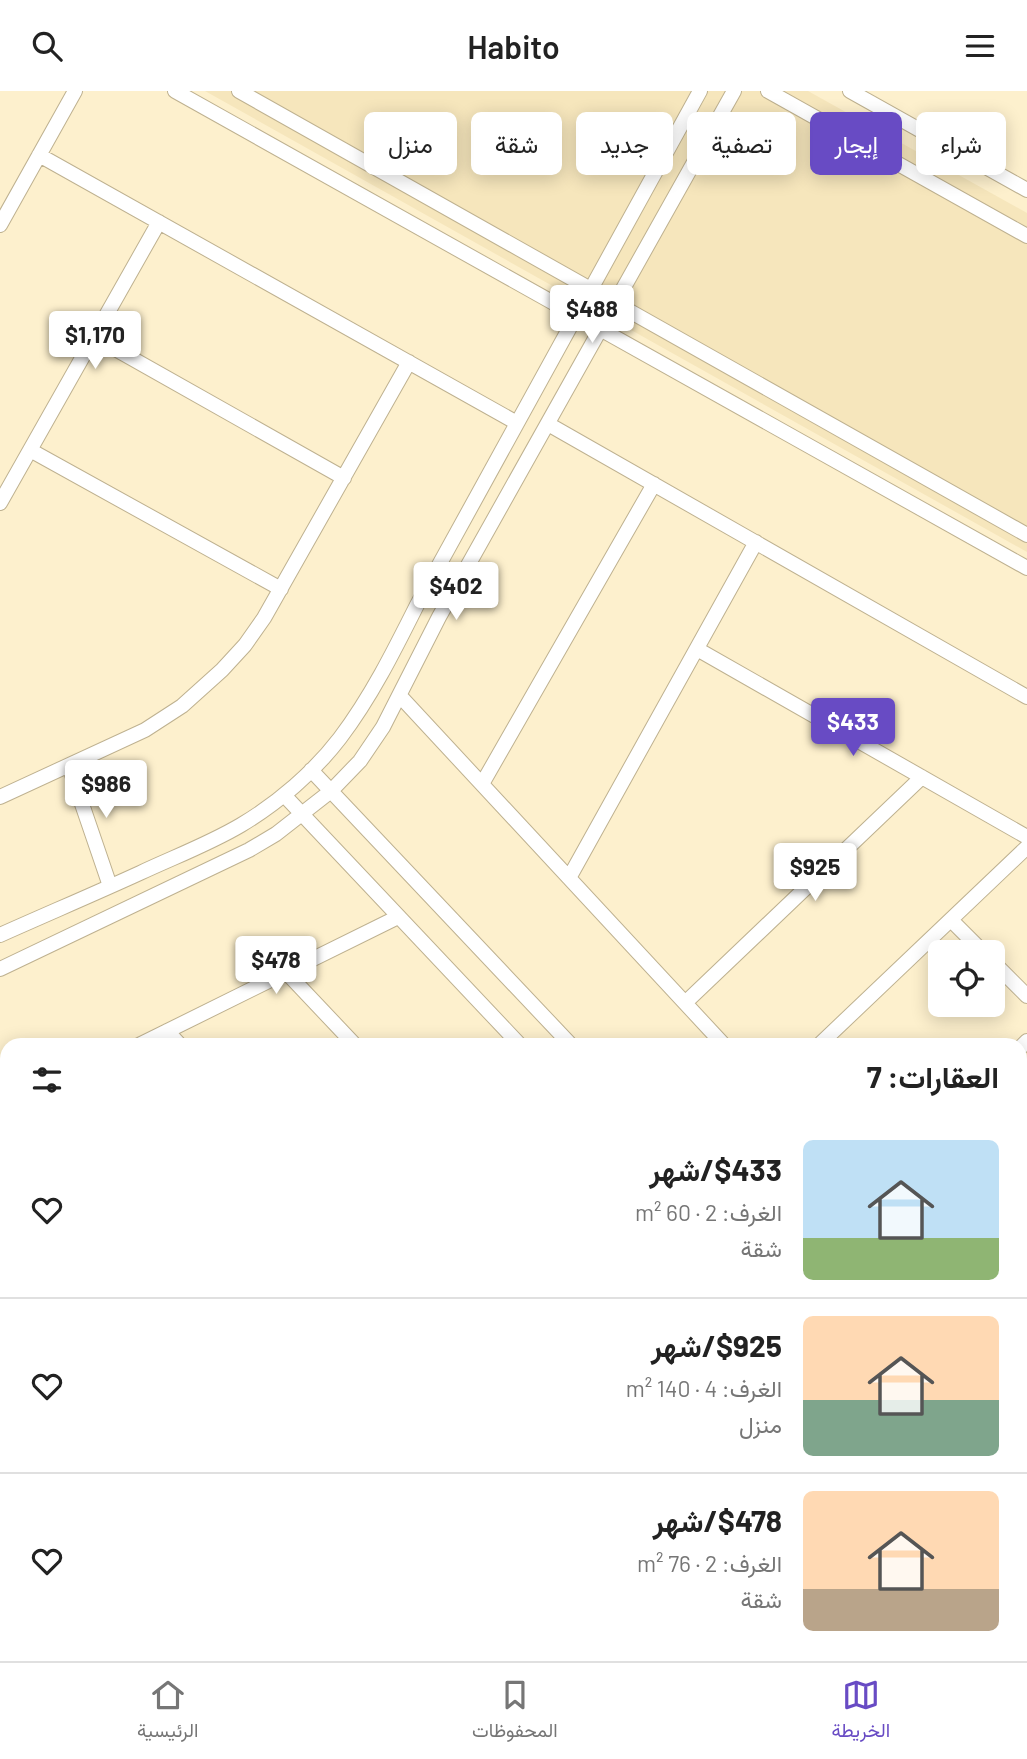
<!DOCTYPE html>
<html lang="ar">
<head>
<meta charset="utf-8">
<style>
  body { margin:0; font-family:Barlow,Vazirmatn,sans-serif; background:#f6f6f6; color:#222; direction:rtl; height:100vh; display:flex; flex-direction:column; font-size:26px; white-space:nowrap }
  * { box-sizing:border-box; margin:0 }
  p { font-size:23px; color:#767676 }
  .icon { flex:none; width:38px; height:38px; fill:none; stroke:currentColor; stroke-width:2; stroke-linecap:round; stroke-linejoin:round }
  .map { position:relative; flex:1; overflow:hidden; direction:ltr }
  .panel { position:absolute; left:0px; top:947px; width:1027px; height:625px; display:flex; flex-direction:column; background:#fff; border-radius:21px 21px 0 0; box-shadow:0 4px 18px #0003; direction:rtl }
  .panel>* { flex:none }
  .top-card { position:absolute; left:21px; top:21px; width:985px; height:63px; direction:rtl; display:flex; gap:14px }
  .tools { position:absolute; left:928px; top:849px; display:grid; gap:14px }
  .tools a { display:grid; place-items:center; width:77px; height:77px; border-radius:10px; background:#fff; box-shadow:0 4px 18px #0003; font-size:35px }
  .price { position:absolute; translate:-50% -60px; padding:0 16px; border-radius:7px; background:#fff; color:#222; font-size:23px; line-height:46px; filter:drop-shadow(0 2px 4px #0008) }
  .price::after { content:''; position:absolute; left:50%; top:42px; width:21px; height:16px; margin-left:-10px; background:inherit; clip-path:polygon(0 0,100% 0,50% 100%) }
  .price.current { background:#684bc4; color:#fff }
  ul { padding:0; list-style:none }
  li { display:flex; align-items:center; gap:21px; height:175px; padding:0 28px }
  li+li { border-top:2px solid #e0e0e0 }
  li span { display:grid; place-items:center; flex:none; width:196px; height:140px; border-radius:10px; color:#555 }
  li>.icon { margin-inline-start:auto }
  span .icon { width:84px; height:84px; fill:#fffc; stroke-width:1 }
  li b { font-size:30px }
  h2 { display:flex; justify-content:space-between; align-items:center; height:84px; padding:0 28px; font-size:30px }
  .chip { padding:0 24px; border-radius:10px; background:#fff; box-shadow:0 4px 18px #0003; font-size:24px; line-height:63px }
  .chip.current { background:#684bc4; color:#fff }
  header { display:flex; justify-content:space-between; align-items:center; height:91px; padding:0 28px; background:#fff; font-size:32px; font-weight:600 }
  .tab-bar { display:flex; justify-content:space-around; align-items:center; height:98px; border-top:2px solid #e0e0e0; background:#fff; font-size:19px; color:#767676 }
  .tab-bar a { display:grid; justify-items:center; gap:4px }
  .tab-bar .current { color:#684bc4 }
  .map>svg:first-child { display:block }
</style>
</head>
<body>
<header><svg class="icon" aria-label="menu" viewBox="0 0 24 24"><path d="M4 6h16M4 12h16M4 18h16"/></svg>Habito<svg class="icon" aria-label="search" viewBox="0 0 24 24"><circle cx="10" cy="10" r="6"/><path d="M15 15l6 6"/></svg></header>
<div class="map">
<svg width="1027" height="1570" viewBox="0 0 1027 1570">
  <rect width="100%" height="100%" fill="#fdf0cd"/>
  <!-- built -->
  <path fill="#f6e6bc" d="M205,0H808L1027,122V461Z"/>
  <g fill="none" stroke-linecap="round" stroke-linejoin="round">
    <!-- minor casing -->
    <g stroke="#beb190" stroke-width="16">
      <path id="minor" d="M175,0L1027,477
        M239,0L1027,444
        M768,0L1027,145
        M850,0L1027,99
        M39,64L517,332
        M0,134L75,0
        M94,246L344,387
        M548,333L1027,606
        M30,359L281,498
        M0,412L159,131
        M697,558L1027,746
        M400,605L724,954
        M69,675L110,795
        M311,679L571,954
        M482,693L654,393
        M284,704L520,954
        M0,706L145,639L182,615L222,579L245,554L264,527L409,271
        M569,787L756,451
        M951,829L983,861
        M0,844C47,823 94,803 140,782C174,766 209,753 241,734C278,712 314,681 340,647C371,606 394,560 417,514L700,0
        M992,870L1027,905
        M0,878L249,759L276,743L331,700L360,670L383,636L439,526L734,0
        M286,881L355,954
        M685,912L922,686
        M167,940L180,954
        M139,954L398,826
        M819,954L1027,756
        M1020,957L1027,950
        M1020,1000L1027,994
        M0,1070L7,1060
        M0,1173L7,1177
        M0,1323L7,1311
        M0,1455L7,1459
        M182,1570L187,1564
        M391,1570L397,1564
        M435,1570L440,1564"/>
    </g>
    <!-- minor -->
    <use href="#minor" stroke="#fff" stroke-width="14"/>
  </g>
</svg>
<div class="tools">
<a><svg class="icon" aria-label="locate" viewBox="0 0 24 24"><circle cx="12" cy="12" r="6"/><path d="M12 2v4M12 18v4M2 12h4M18 12h4"/></svg></a>
</div>
<b class="price" style="left:592px;top:254px">$488</b>
<b class="price" style="left:95px;top:280px">$1,170</b>
<b class="price" style="left:456px;top:531px">$402</b>
<b class="price current" style="left:853px;top:667px">$433</b>
<b class="price" style="left:106px;top:729px">$986</b>
<b class="price" style="left:815px;top:812px">$925</b>
<b class="price" style="left:276px;top:905px">$478</b>
<div class="top-card">
<a class="chip">شراء</a>
<a class="chip current">إيجار</a>
<a class="chip">تصفية</a>
<a class="chip">جديد</a>
<a class="chip">شقة</a>
<a class="chip">منزل</a>
</div>
<section class="panel">
<h2>العقارات: 7<svg class="icon" aria-label="filters" viewBox="0 0 24 24"><path d="M4 7h16M4 17h16"/><circle cx="9" cy="7" r="2"/><circle cx="15" cy="17" r="2"/></svg></h2>
<ul>
<li><span style="background:linear-gradient(#bfe0f5 70%,#8fb573 0)"><svg class="icon" aria-label="home" viewBox="0 0 24 24"><path d="M3 11l9-7 9 7M6 9v11h12V9"/></svg></span><div><b>$433/شهر</b><p>الغرف: 2 · 60 m²</p><p>شقة</p></div><svg class="icon" aria-label="heart" viewBox="0 0 24 24"><path d="M12 20l-8-8c-3-5 5-10 8-4 3-6 11-1 8 4z"/></svg></li>
<li><span style="background:linear-gradient(#ffd9b3 60%,#7fa58c 0)"><svg class="icon" aria-label="home" viewBox="0 0 24 24"><path d="M3 11l9-7 9 7M6 9v11h12V9"/></svg></span><div><b>$925/شهر</b><p>الغرف: 4 · 140 m²</p><p>منزل</p></div><svg class="icon" aria-label="heart" viewBox="0 0 24 24"><path d="M12 20l-8-8c-3-5 5-10 8-4 3-6 11-1 8 4z"/></svg></li>
<li><span style="background:linear-gradient(#ffd9b3 70%,#b9a48a 0)"><svg class="icon" aria-label="home" viewBox="0 0 24 24"><path d="M3 11l9-7 9 7M6 9v11h12V9"/></svg></span><div><b>$478/شهر</b><p>الغرف: 2 · 76 m²</p><p>شقة</p></div><svg class="icon" aria-label="heart" viewBox="0 0 24 24"><path d="M12 20l-8-8c-3-5 5-10 8-4 3-6 11-1 8 4z"/></svg></li>
</ul>
</section>
</div>
<nav class="tab-bar">
<a class="current"><svg class="icon" aria-label="map" viewBox="0 0 24 24"><path d="M3 6l6-2 6 2 6-2v14l-6 2-6-2-6 2zM9 4v14M15 6v14"/></svg>الخريطة</a>
<a><svg class="icon" aria-label="saved" viewBox="0 0 24 24"><path d="M7 4h10v16l-5-4-5 4z"/></svg>المحفوظات</a>
<a><svg class="icon" aria-label="home" viewBox="0 0 24 24"><path d="M3 11l9-7 9 7M6 9v11h12V9"/></svg>الرئيسية</a>
</nav>
</body>
</html>
